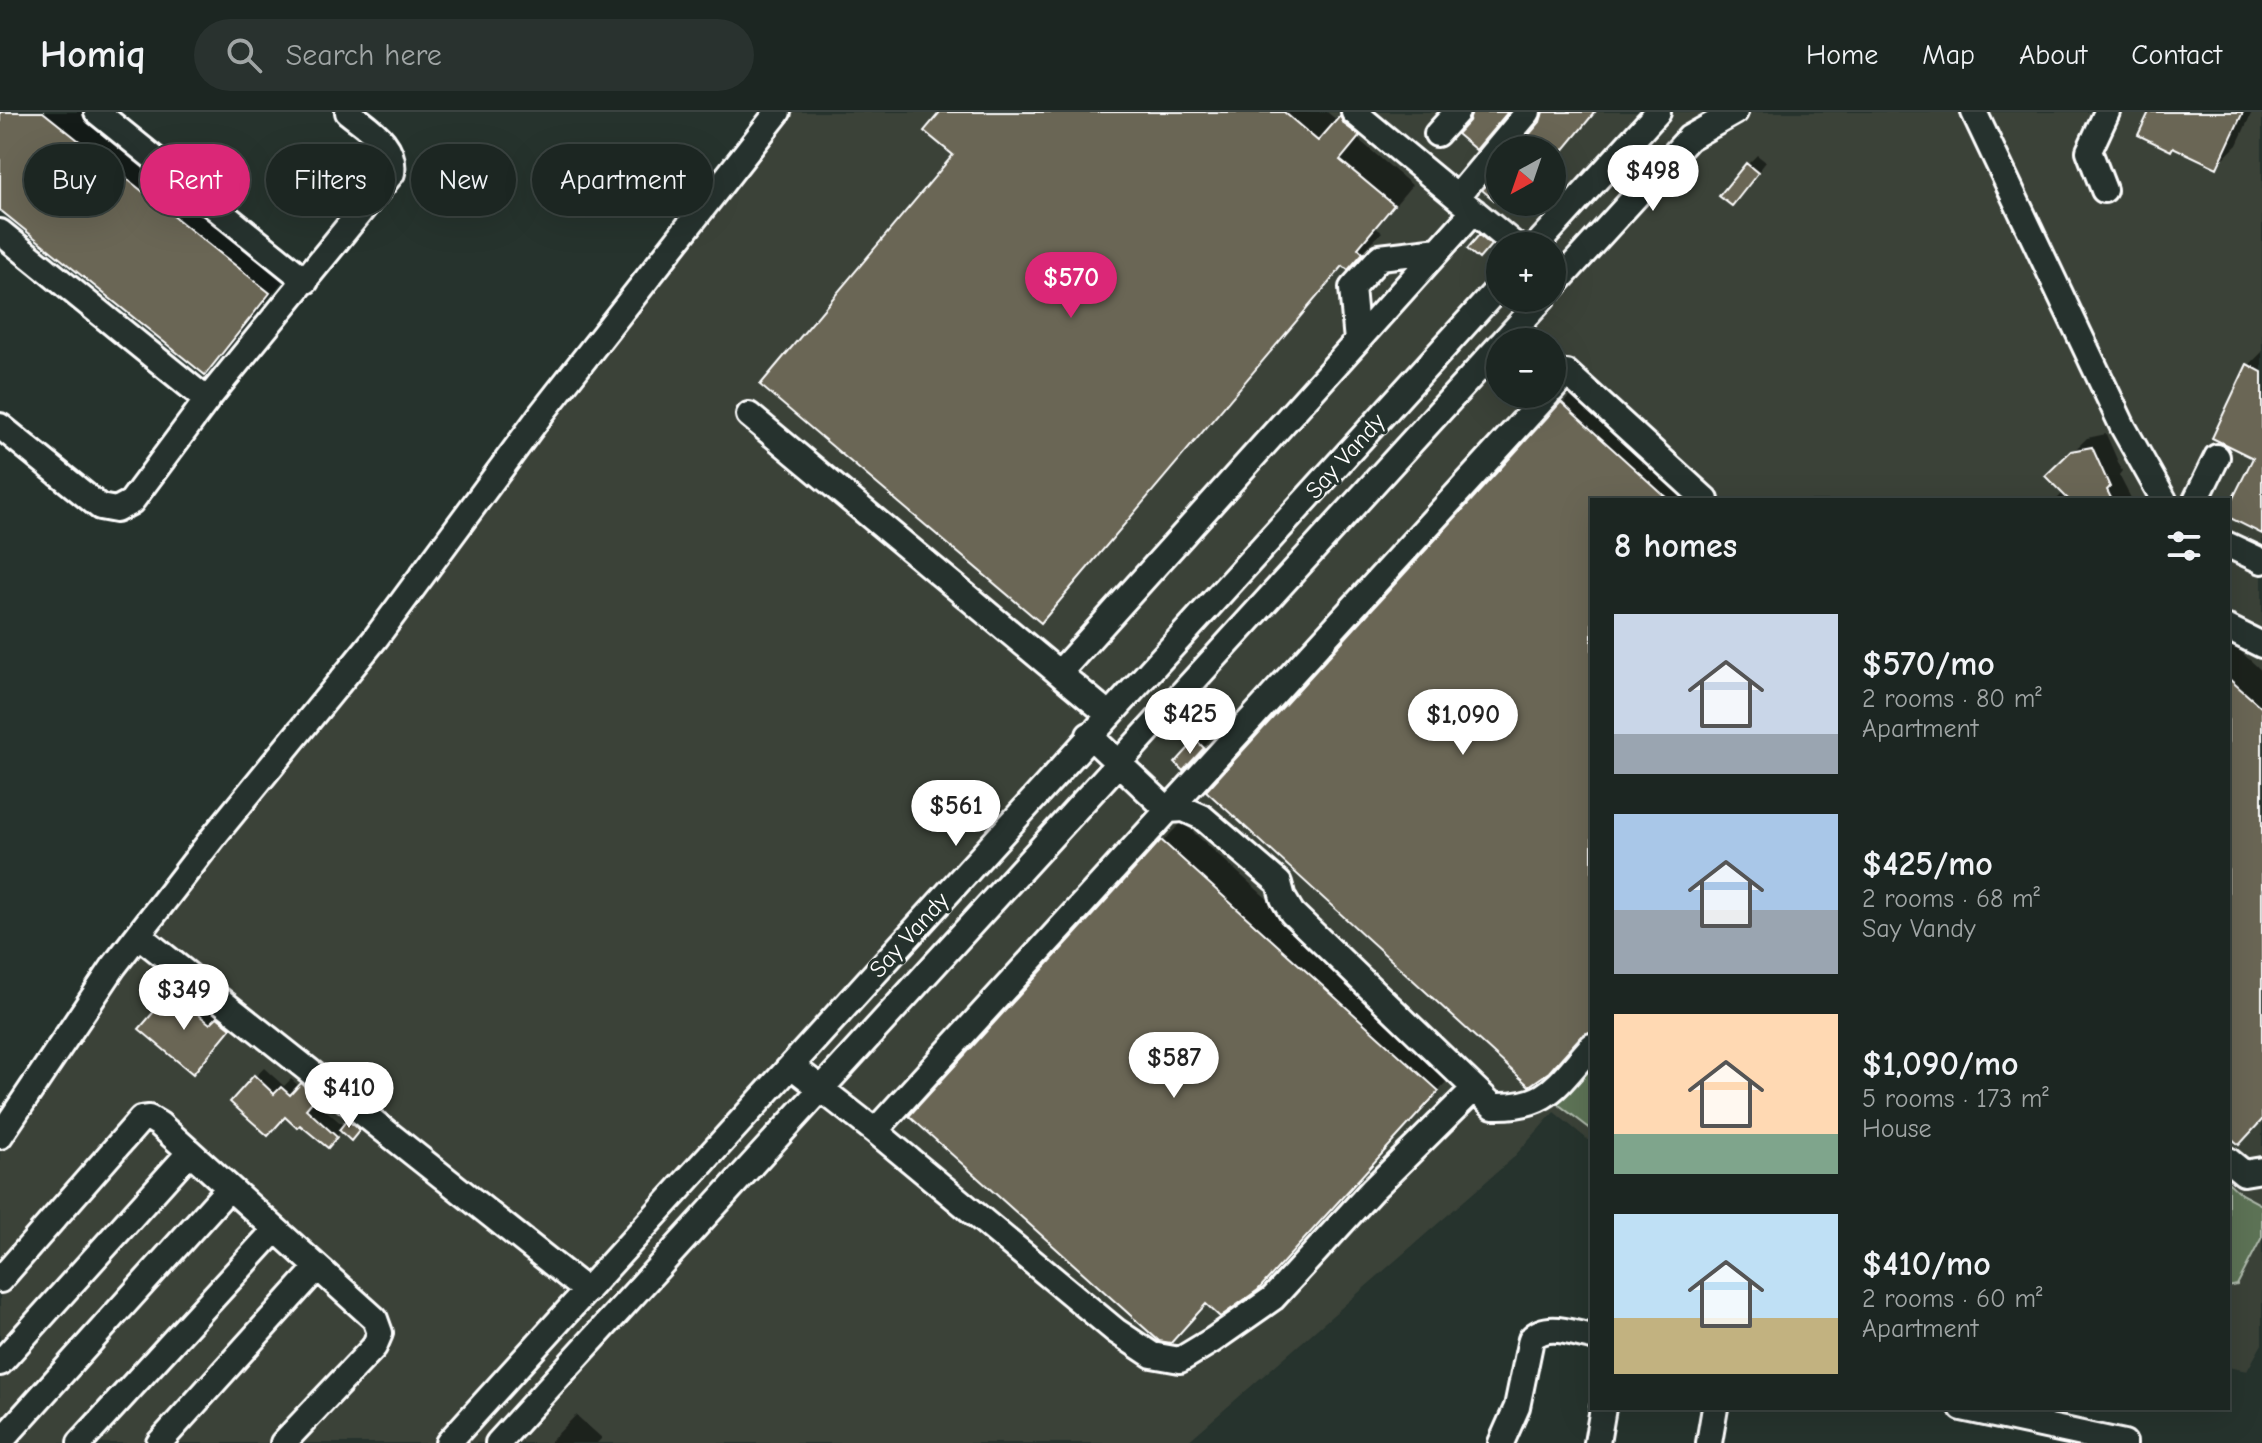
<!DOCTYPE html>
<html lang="en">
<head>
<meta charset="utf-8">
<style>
  body { margin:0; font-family:"Comic Neue",sans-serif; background:#29322f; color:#f1f3f6; height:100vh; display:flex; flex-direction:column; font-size:30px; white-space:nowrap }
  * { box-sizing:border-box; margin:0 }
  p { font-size:26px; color:#a0a5a5 }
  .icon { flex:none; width:44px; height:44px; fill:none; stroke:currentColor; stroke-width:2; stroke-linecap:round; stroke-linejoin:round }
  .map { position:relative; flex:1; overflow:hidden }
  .drawer { position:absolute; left:1590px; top:386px; width:640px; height:912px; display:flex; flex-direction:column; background:#1c2622; border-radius:0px; box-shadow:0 8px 32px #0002,0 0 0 2px #3a4340 }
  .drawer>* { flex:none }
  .banner { position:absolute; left:24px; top:32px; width:760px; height:72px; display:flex; gap:16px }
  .needle { width:52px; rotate:220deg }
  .controls { position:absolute; left:1486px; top:24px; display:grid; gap:16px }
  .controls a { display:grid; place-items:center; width:80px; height:80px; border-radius:50%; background:#1c2622; box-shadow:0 8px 32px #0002,0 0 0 2px #3a4340; font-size:40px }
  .price { position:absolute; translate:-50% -68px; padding:0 18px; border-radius:28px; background:#fff; color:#222; font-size:26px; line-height:52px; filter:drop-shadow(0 2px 4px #0008) }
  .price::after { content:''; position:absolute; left:50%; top:48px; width:24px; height:18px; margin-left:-12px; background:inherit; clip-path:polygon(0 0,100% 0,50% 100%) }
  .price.current { background:#db2777; color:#fff }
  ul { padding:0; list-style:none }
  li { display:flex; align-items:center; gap:24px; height:200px; padding:0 24px }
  li span { display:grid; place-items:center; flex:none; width:224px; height:160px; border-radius:0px; color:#555 }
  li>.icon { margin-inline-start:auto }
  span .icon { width:96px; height:96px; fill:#fffc; stroke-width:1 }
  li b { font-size:34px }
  h2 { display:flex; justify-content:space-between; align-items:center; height:96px; padding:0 24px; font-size:34px }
  .pill { padding:0 28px; border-radius:36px; background:#1c2622; box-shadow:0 8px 32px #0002,0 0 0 2px #3a4340; font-size:28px; line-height:72px }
  .pill.current { background:#db2777; color:#fff }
  header { display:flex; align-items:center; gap:48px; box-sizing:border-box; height:112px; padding:0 40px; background:#1c2622; border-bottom:2px solid #3a4340 }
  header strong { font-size:38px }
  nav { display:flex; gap:44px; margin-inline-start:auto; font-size:28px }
  .search { width:560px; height:72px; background:#29322f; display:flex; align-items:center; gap:20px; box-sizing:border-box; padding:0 28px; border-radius:44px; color:#a0a5a5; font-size:30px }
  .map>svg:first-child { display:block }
</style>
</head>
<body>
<header>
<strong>Homiq</strong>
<div class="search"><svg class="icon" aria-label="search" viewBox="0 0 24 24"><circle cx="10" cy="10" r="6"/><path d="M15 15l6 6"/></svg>Search here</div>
<nav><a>Home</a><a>Map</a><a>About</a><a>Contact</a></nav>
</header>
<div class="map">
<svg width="2262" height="1331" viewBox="0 0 2262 1331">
  <rect width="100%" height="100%" fill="#26332d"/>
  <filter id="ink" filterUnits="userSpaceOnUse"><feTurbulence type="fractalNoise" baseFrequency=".0125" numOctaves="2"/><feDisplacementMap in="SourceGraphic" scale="16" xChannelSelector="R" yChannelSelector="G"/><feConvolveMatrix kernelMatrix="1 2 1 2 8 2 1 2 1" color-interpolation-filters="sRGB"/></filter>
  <g filter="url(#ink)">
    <!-- built -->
    <path fill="#3b4239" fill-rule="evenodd" d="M780,0H2262V1232L2247,1259L2228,1255V388H1592V1031L1554,1000L1512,1047L1186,1331H0V1019ZM1500,38H1552V90H1500ZM1500,134H1552V186H1500ZM1500,230H1552V282H1500Z"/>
    <!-- green -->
    <path fill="#5d7357" stroke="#aeb9ab" stroke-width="2" d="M1592,947V1018L1554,989Z
      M2228,1070L2241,1082L2262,1093V1125L2237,1173L2228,1175Z"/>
    <!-- shadow -->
    <path fill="#0007" d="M0,0H88L289,161L225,241L205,261L0,96Z
      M942,0H1327L1338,9L1346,0H1374L1378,4L1358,27L1412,73L1376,116L1382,120L1348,155L1345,153L1061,488L1041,508L956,43Z
      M2151,0H2252L2237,33L2216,54Z
      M1757,43L1766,50L1741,82L1747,53Z
      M1500,60V90H1519L1510,99L1485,78Z
      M1485,120L1494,128L1479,144L1470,137Z
      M2262,240V416L2228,403L2255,345L2248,254Z
      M1582,271L1710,388H1592V918L1208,679Z
      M2106,322L2122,359L2119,363L2132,388H2056L2064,380L2048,364L2087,326Z
      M2228,528L2262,559V1007L2228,1020Z
      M1207,620L1212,625L1193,647L1197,630Z
      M1182,710L1457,958L1278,1155L1207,1190L1162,730Z
      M184,868L242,903L205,947L172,881Z
      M264,956L284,974L291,967L300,975L311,963L324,974L313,987L344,1014L353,1005L362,1013L351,1026L342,1018L328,1033L255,965Z
      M576,1303L602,1326L597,1331H549Z"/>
    <!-- building -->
    <path fill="#6b6654" stroke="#fff" stroke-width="2" d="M0,0H43L270,181L205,263L0,98Z
      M940,0H1284L1318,29L1340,4L1344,12L1360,24L1340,48L1394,93L1358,136L1363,141L1348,158L1343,154L1041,511L760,273L953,43L924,19Z
      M1472,0H1508L1476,38L1457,22L1469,9Z
      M1543,0H1595L1552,52V38H1516L1540,10Z
      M2149,0H2243L2217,56L2173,35L2171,39L2138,23Z
      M1746,51L1758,61L1732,94L1719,84Z
      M1500,57V93L1482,78Z
      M1479,123L1491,133L1479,147L1467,137Z
      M2247,252L2262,260V422L2228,405V396L2253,346L2212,326Z
      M1561,290L1669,388H1592V919L1581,924L1549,960L1529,974L1206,679Z
      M2092,335L2110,375L2107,378L2112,388H2069L2045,364L2071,339Z
      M2228,566L2262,596V1008L2239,1033L2228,1023Z
      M1196,628L1204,636L1183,659L1175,651Z
      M1161,728L1439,979L1258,1178L1220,1205L1206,1192L1171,1231L1159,1229L909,1004Z
      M171,880L210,912L217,905L231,916L193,962L139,917Z
      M254,963L274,982L281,975L290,983L301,971L317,984L306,997L337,1025L328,1036L300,1013L297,1016L285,1005L268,1024L230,990Z
      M347,1008L360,1018L351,1029L339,1018Z"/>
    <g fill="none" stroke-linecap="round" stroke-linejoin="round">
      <!-- minor casing -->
      <g stroke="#fff" stroke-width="30">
        <path id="minor" d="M97,0L306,169
          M1354,0L1516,134
          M1974,0L2123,315L2164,388
          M1437,22L1457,0
          M2104,78L2089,39L2107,0
          M1457,85L1528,0
          M0,120L207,288
          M1536,134L1658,0
          M1552,176L1689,26L1735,0
          M1357,229L1352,176L1380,145L1439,138
          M1503,230L1543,186
          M1552,278L1567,261L1706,388
          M749,303L1108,602
          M0,314L100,395L116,398L131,390L207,288L392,61C396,31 369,17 348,0
          M2196,388L2217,345
          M2228,433L2262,449
          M2228,516L2262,533
          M1059,561L1474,99
          M1089,623L1168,698L1184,697L1202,705L1279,771L1283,786L1292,801L1493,994C1549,996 1557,972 1592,934
          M138,823L587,1179
          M792,954L875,1019L1116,1219L1152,1243L1180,1248L1213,1228L1273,1186L1372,1078L1474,977
          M875,1019L1548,282
          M0,1024L114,854L215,723L375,527L542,301L778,0
          M2228,1048L2244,1061L2262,1058
          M0,1168L141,1007L149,1006L159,1012L375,1207L380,1221L374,1235L283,1331
          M0,1251L190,1040
          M1962,1296L2124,1331
          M0,1330L229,1076
          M80,1331L275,1118
          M159,1331L317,1156
          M448,1331L1500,174
          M498,1331L1500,233
          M1501,1331L1517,1295L1531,1227C1547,1210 1571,1221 1592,1225
          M1597,1331L1603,1296
          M1709,1331L1715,1296"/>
      </g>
      <!-- minor -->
      <use href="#minor" stroke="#26332d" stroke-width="24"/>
    </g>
  </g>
  <g text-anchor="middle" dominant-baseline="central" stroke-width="6" stroke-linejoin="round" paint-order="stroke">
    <!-- street labels -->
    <g font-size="24" fill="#fff" stroke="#26332d">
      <text transform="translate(1345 344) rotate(-48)">Say Vandy</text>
      <text transform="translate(909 823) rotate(-48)">Say Vandy</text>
    </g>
  </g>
</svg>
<div class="controls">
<a><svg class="needle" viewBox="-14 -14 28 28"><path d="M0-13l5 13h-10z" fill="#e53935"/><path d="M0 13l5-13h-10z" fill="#a0a5a5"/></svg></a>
<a>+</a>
<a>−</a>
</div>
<b class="price" style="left:1653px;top:101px">$498</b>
<b class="price current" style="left:1071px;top:208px">$570</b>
<b class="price" style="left:1190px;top:644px">$425</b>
<b class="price" style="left:1463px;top:645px">$1,090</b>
<b class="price" style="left:956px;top:736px">$561</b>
<b class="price" style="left:184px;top:920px">$349</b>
<b class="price" style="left:1174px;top:988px">$587</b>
<b class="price" style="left:349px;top:1018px">$410</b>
<div class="banner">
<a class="pill">Buy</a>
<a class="pill current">Rent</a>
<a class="pill">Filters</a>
<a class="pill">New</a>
<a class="pill">Apartment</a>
</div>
<section class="drawer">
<h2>8 homes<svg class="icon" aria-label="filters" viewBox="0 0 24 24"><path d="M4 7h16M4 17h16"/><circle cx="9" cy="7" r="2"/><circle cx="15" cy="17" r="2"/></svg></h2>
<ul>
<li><span style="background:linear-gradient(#c9d6e8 75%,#9aa5b1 0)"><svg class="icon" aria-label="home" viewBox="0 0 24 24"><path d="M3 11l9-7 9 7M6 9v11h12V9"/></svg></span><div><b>$570/mo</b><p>2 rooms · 80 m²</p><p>Apartment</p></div></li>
<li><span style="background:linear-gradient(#a9c7e8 60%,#9aa5b1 0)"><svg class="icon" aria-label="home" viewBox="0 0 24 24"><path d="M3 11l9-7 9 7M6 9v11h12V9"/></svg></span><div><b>$425/mo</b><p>2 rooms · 68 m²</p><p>Say Vandy</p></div></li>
<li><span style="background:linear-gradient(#ffd9b3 75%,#7fa58c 0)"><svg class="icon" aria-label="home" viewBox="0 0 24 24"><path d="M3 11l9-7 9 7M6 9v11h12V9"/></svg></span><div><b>$1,090/mo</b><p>5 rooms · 173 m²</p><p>House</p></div></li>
<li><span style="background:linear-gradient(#bfe0f5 65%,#c2b280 0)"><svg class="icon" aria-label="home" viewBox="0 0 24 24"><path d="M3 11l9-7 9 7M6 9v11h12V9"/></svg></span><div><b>$410/mo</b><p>2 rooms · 60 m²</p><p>Apartment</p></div></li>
</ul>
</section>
</div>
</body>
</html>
